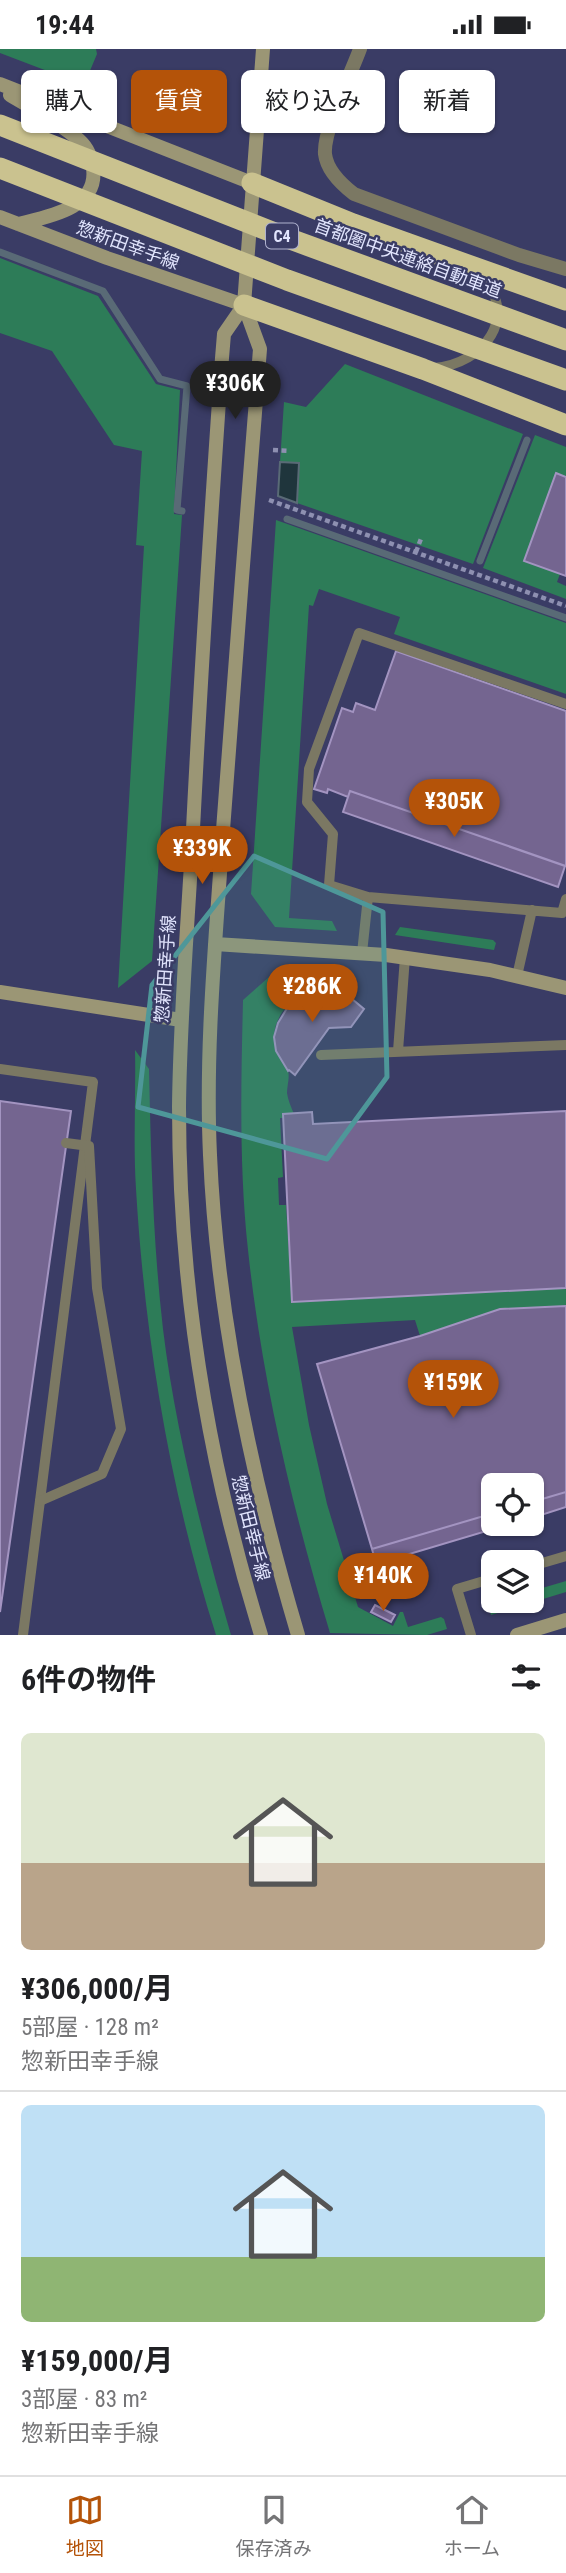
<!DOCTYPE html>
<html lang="ja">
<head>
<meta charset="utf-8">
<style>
  body { margin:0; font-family:"Roboto Condensed","Noto Sans JP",sans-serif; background:#f2f2f2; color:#202124; height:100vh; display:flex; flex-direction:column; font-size:26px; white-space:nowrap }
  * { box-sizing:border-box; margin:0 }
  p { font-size:23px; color:#757577 }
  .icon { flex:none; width:38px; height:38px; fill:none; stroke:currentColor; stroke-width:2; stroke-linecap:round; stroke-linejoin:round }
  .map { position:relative; height:1586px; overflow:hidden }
  .sheet { display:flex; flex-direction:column; background:#fff; flex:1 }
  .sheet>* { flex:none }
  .hud { position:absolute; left:21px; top:21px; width:525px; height:63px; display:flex; gap:14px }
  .tools { position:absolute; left:481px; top:1424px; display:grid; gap:14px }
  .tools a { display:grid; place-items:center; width:63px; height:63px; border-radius:10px; background:#fff; box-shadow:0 2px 5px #0004; font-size:35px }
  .price { position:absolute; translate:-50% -60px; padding:0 16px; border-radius:24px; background:#b45309; color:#fff; font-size:23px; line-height:46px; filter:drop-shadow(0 2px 4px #0008) }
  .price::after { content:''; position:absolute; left:50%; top:42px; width:21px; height:16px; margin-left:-10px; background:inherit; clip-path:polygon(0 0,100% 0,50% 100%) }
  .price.current { background:#222; color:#fff }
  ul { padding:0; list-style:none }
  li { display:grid; align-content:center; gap:14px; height:371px; padding:0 21px }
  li+li { border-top:2px solid #e0e0e0 }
  li span { display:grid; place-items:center; height:217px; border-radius:10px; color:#555 }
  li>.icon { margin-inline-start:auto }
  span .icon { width:126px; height:126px; fill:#fffc; stroke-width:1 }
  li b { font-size:30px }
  h2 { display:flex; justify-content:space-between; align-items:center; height:84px; padding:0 21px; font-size:30px }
  .chip { padding:0 24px; border-radius:10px; background:#fff; box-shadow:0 2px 5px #0004; font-size:24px; line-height:63px }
  .chip.current { background:#b45309; color:#fff }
  .status { display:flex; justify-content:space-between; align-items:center; height:49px; padding:0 35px; background:#fff; direction:ltr }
  .status svg { height:19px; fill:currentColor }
  .menu { display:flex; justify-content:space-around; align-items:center; height:98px; border-top:2px solid #e0e0e0; background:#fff; font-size:19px; color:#757577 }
  .menu a { display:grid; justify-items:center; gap:4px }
  .menu .current { color:#b45309 }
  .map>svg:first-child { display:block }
</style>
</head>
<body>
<div class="status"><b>19:44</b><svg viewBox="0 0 49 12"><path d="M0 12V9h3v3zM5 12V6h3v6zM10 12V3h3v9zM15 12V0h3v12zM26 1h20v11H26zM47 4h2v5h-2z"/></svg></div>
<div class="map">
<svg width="566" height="1586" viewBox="0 0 566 1586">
  <rect width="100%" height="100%" fill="#3a3c65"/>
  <!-- green -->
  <path fill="#2d7c58" d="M0,0H96L97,5L84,36L0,4Z
    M0,209L98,247L156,335L180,341L174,465L182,466L152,912L118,939L144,497L136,496L142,402L114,396L52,302L0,284Z
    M345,315L523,385L473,515L297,454L299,414L280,413L284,353L306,358Z
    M535,386L566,398V428L556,425L524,511L560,525L557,533L566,537V550L483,519Z
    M276,471L566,574V645L394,585L400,568L319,540L313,557L309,556L289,869L332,872L337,882L275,878L251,845Z
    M400,878L493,891L496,894L494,901L395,886Z
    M277,921L354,927L353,949C321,931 277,948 274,987C273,1002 283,1010 288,1022C290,1028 287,1037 287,1044C288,1051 291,1058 294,1065H283V1069H280L283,1128L278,1129L279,1156H286L292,1253L566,1239V1257L500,1260L420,1287L415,1271L292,1278L309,1376L327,1455L358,1558L393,1577L400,1563H403L408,1578L441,1568L444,1570L447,1580L427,1586L330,1584C292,1458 262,1332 248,1201C239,1118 241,1035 243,951Z
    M135,1001L149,1020C151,1107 153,1193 163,1280C175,1379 203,1490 231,1586H216C170,1442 145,1291 136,1140C133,1094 136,1047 135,1001Z
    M566,1532V1543L491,1566L489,1557L491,1554L532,1552V1542Z"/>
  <!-- water -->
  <path fill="#1f353c" stroke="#596a76" stroke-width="2" d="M280,413L299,414L297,454L278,447Z"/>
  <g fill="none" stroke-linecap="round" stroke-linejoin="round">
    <!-- stream -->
    <path stroke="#596a76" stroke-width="7" d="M0,203L103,242L160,330L187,337L177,461L182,462
      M287,470L566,569
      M480,512L527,391"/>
  </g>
  <!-- building -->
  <path fill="#746590" stroke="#a394c1" stroke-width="2" d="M316,24L337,32L326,59L306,50Z
    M556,424L566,428V527L524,512Z
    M396,602L566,662V817L350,742L348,748L328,740L327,744L314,740L342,659L353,663L356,654L375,661Z
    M350,742L565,817L558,838L343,763Z
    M321,940L346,945L364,960L351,978L329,979L295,1026L289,1021L288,1022L276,1002L274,988L278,974L289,956L307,944Z
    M0,1052L71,1062L0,1563Z
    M566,1062V1239L292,1253L283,1065L312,1063L313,1075Z
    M566,1257V1443L532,1453V1437H494V1464L372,1500L317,1315L420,1287L500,1260Z
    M566,1443V1458L532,1469V1453Z
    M494,1464V1475H510L376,1515L372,1500Z
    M375,1556L395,1566L391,1573L371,1563Z"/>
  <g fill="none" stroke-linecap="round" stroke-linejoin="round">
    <!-- path -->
    <path stroke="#8e90b1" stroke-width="4.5" stroke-dasharray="5 3.5" stroke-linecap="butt" d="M273,401L290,402
      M269,451L566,557
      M416,503L422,487"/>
    <!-- lane -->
    <path stroke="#7b7863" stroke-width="10" d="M434,319C484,315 521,267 480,225
      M566,655L359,584L309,720L307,753L333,785L329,836L368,848L562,864L566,850
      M362,904L368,848
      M517,927L532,861
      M398,1002L405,908
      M321,1006L566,996
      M0,1020L93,1033L23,1586
      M532,1517L566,1507
      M471,1586L457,1540L494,1529"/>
    <!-- street -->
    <path stroke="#7b7863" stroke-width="14" d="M360,0C351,25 323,81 325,105C327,122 341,135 354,145L519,206L566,220"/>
    <!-- secondary -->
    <path stroke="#9b9675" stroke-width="14" d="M263,0L244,256L260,300C247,460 235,621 223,781C216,889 205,998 210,1106C217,1269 252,1431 298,1586
      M0,35L252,134
      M10,46C33,60 59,73 79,91C88,99 91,108 93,119C99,160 46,168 18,175
      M0,168L107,209L244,256
      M244,256L224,285L222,309C211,466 201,623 193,780C188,873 180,965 179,1058C179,1237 208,1415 261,1586
      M215,895L386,906L490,921L566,939
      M0,943L181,971
      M517,1586L566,1571"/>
    <!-- highway -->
    <path stroke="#cac28f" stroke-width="21" d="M252,134L353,175L566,251
      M244,256L423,320L566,376"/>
    <!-- lane-bridge -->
    <path stroke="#7b7863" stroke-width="10" d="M40,1452L102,1425L121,1380L97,1239L89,1097L66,1094"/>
    <!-- highway-bridge -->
    <path stroke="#cac28f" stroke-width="21" d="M0,76L290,190L566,291
      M0,119L287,231L566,331"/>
  </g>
  <!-- marked area -->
  <path fill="#4e9799" fill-opacity="0.2" stroke="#4e9799" stroke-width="5" stroke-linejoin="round" d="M254,807L383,863L387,1028L327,1110L138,1058L152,936Z"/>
  <g text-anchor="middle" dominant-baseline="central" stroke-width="5" stroke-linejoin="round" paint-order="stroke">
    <!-- shield labels -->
    <rect fill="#3a3c65" stroke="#afb2cf" stroke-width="2" x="266" y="174.5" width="32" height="25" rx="5"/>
    <g font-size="16" font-weight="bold" fill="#e1e4fd">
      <text x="282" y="187">C4</text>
    </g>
    <!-- street labels -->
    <g font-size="18" fill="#e1e4fd" stroke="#3a3c65">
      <text transform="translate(128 196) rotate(20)">惣新田幸手線</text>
      <text transform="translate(408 209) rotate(20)">首都圏中央連絡自動車道</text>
      <text transform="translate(165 920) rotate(-86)">惣新田幸手線</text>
      <text transform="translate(251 1479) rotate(76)">惣新田幸手線</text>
    </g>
  </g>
</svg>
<div class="tools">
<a><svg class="icon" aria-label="locate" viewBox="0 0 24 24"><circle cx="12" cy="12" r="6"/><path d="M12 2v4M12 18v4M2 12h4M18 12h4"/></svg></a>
<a><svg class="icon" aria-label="layers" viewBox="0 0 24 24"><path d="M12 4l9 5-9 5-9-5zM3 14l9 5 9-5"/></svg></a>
</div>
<b class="price current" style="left:235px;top:372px">¥306K</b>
<b class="price" style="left:454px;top:790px">¥305K</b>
<b class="price" style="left:202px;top:837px">¥339K</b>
<b class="price" style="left:312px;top:975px">¥286K</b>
<b class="price" style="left:453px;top:1371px">¥159K</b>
<b class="price" style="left:383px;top:1564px">¥140K</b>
<div class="hud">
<a class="chip">購入</a>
<a class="chip current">賃貸</a>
<a class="chip">絞り込み</a>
<a class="chip">新着</a>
</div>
</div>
<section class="sheet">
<h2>6件の物件<svg class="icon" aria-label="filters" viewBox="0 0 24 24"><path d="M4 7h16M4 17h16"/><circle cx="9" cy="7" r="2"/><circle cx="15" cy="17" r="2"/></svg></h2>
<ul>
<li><span style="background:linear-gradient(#dfe7d0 60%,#b9a48a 0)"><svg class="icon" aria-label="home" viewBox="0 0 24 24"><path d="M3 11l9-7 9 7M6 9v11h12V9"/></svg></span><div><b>¥306,000/月</b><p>5部屋 · 128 m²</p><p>惣新田幸手線</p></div></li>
<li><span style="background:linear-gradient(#bfe0f5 70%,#8fb573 0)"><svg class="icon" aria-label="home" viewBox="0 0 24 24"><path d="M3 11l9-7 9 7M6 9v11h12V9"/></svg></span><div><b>¥159,000/月</b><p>3部屋 · 83 m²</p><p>惣新田幸手線</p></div></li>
</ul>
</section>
<nav class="menu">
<a class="current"><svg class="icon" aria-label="map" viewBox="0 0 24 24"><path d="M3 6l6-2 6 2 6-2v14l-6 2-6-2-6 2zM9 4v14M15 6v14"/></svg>地図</a>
<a><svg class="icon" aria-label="saved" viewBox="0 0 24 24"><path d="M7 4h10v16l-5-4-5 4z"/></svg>保存済み</a>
<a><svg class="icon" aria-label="home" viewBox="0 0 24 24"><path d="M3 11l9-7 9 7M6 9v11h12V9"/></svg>ホーム</a>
</nav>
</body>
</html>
